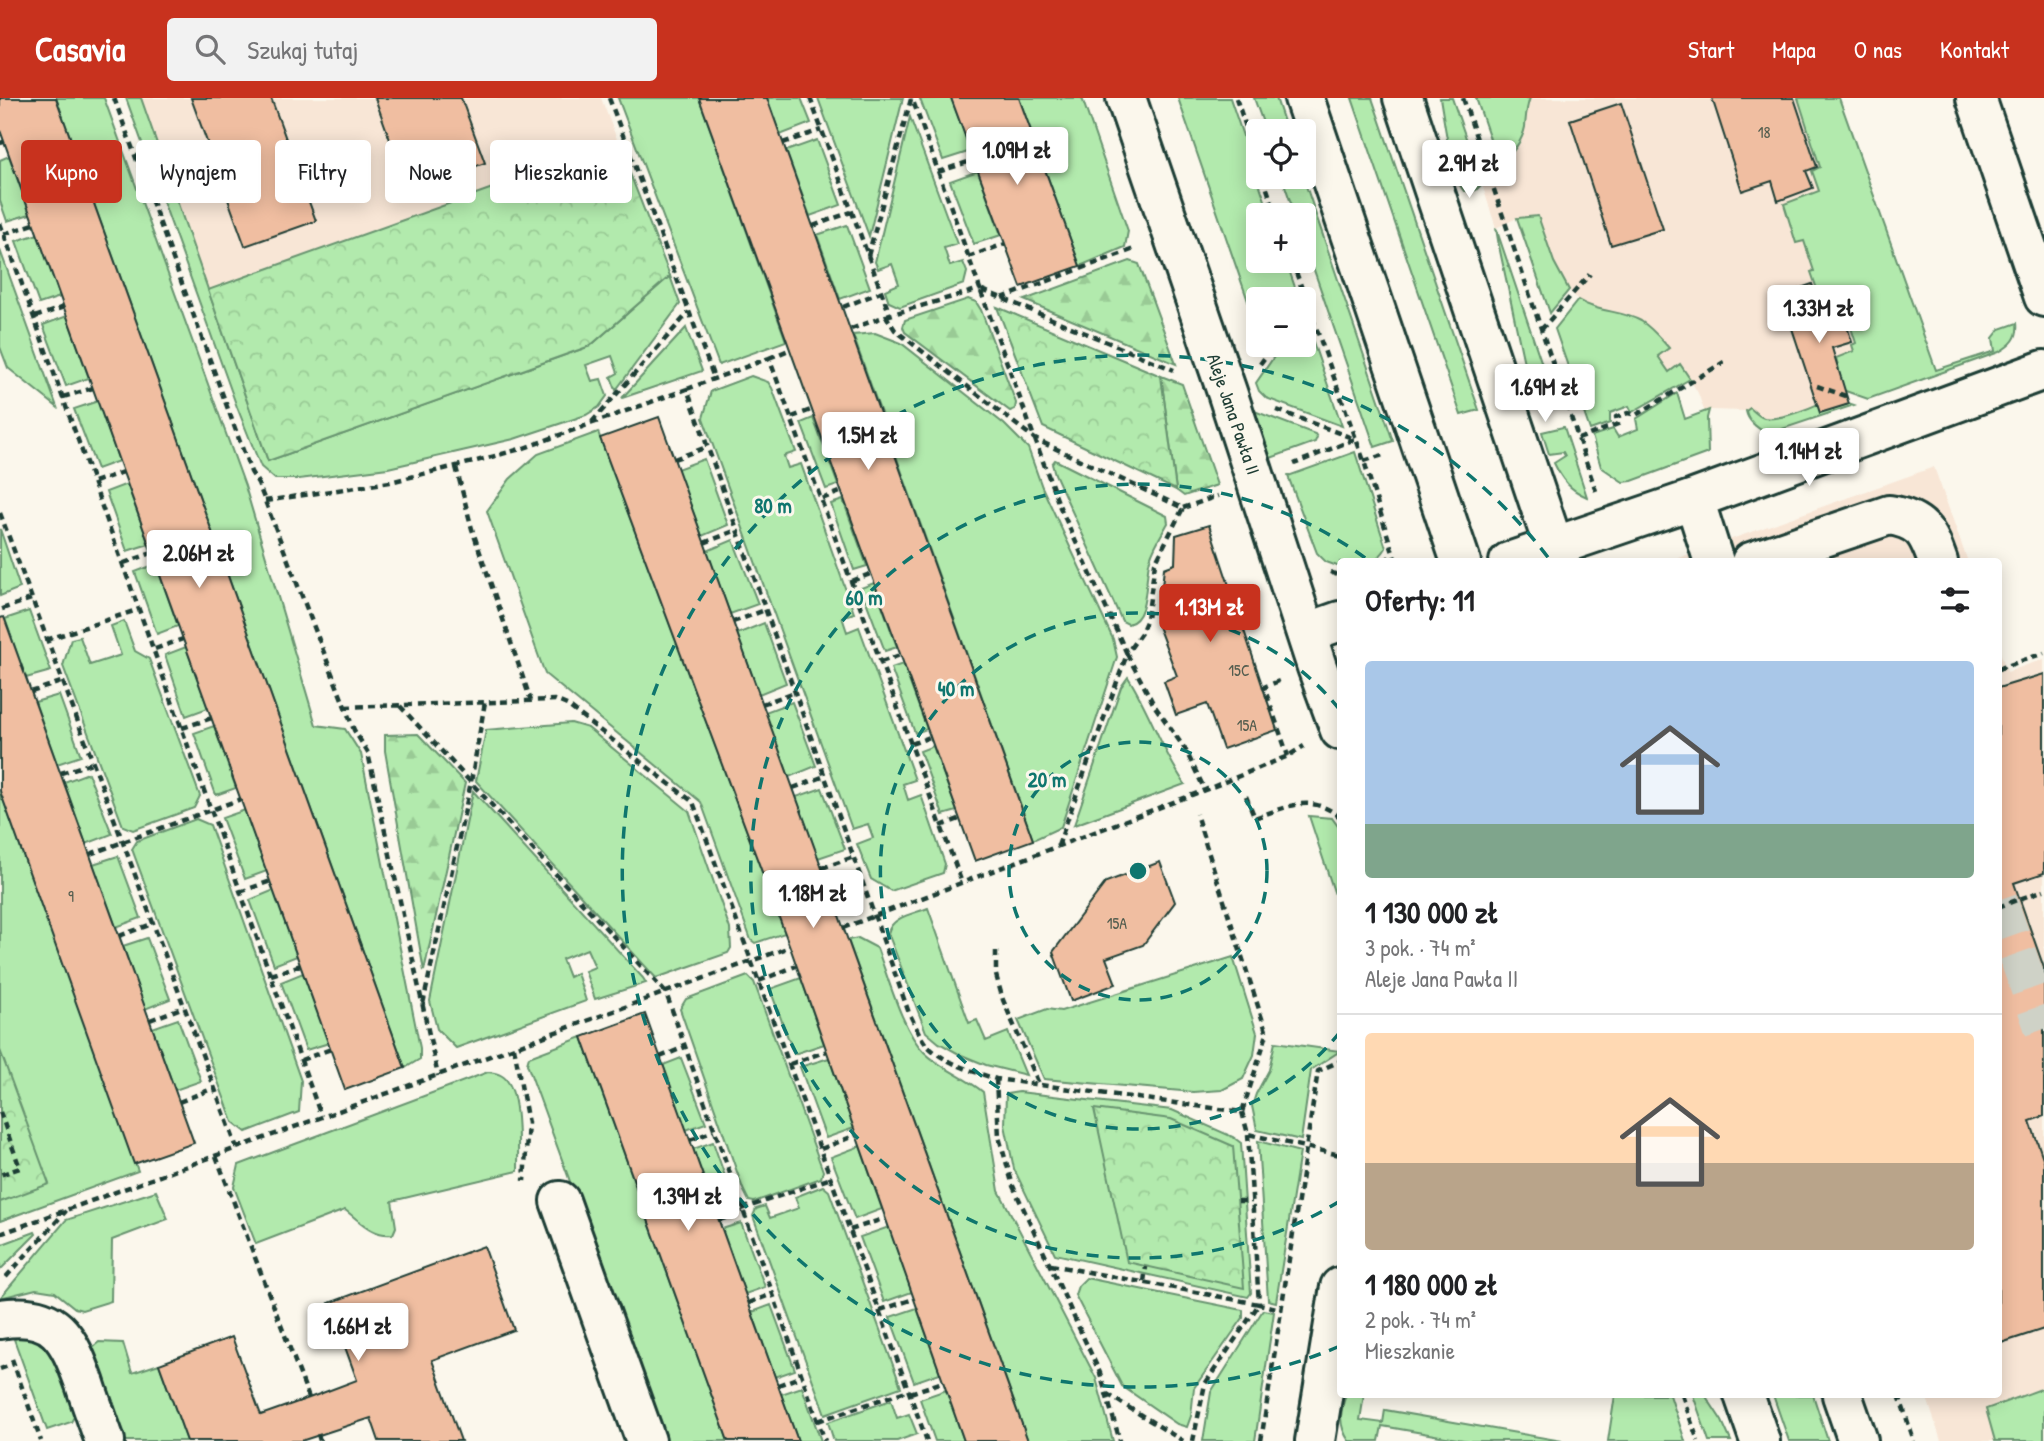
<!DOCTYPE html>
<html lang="pl">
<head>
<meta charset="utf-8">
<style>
  body { margin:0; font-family:"Patrick Hand",sans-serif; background:#f2f2f2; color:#202124; height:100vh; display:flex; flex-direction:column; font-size:26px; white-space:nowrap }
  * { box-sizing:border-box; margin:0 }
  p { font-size:23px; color:#757577 }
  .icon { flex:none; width:38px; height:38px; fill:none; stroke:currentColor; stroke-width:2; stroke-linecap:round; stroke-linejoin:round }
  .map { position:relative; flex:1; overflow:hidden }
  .drawer { position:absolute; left:1337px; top:460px; width:665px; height:840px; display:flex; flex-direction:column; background:#fff; border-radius:7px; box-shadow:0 4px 18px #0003 }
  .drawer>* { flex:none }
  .hud { position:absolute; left:21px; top:42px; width:665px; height:63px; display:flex; gap:14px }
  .tools { position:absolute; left:1246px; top:21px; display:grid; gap:14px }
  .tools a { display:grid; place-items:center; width:70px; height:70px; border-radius:7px; background:#fff; box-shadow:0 4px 18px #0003; font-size:35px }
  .price { position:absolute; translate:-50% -60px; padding:0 16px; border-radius:7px; background:#fff; color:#222; font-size:23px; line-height:46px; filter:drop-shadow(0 2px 4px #0008) }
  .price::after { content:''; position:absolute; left:50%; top:42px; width:21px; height:16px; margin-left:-10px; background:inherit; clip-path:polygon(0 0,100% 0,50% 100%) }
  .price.active { background:#c8321e; color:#fff }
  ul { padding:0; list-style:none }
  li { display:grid; align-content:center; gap:14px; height:371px; padding:0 28px }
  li+li { border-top:2px solid #e0e0e0 }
  li span { display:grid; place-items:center; height:217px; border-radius:7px; color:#555 }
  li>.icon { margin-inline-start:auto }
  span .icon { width:126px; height:126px; fill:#fffc; stroke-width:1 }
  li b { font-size:30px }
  h2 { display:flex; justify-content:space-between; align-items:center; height:84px; padding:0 28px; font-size:30px }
  .tag { padding:0 24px; border-radius:7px; background:#fff; box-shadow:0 4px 18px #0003; font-size:24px; line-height:63px }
  .tag.active { background:#c8321e; color:#fff }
  header { display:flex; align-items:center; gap:42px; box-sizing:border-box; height:98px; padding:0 35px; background:#c8321e; color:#fff }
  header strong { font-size:33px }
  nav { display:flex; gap:38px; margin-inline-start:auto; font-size:24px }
  .search { width:490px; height:63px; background:#f2f2f2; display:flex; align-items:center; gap:18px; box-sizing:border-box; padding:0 24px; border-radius:7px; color:#757577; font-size:26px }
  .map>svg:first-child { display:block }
</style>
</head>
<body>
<header>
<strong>Casavia</strong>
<div class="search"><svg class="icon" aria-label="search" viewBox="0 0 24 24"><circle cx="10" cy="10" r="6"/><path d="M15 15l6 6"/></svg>Szukaj tutaj</div>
<nav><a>Start</a><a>Mapa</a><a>O nas</a><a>Kontakt</a></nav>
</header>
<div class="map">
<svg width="2044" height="1343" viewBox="0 0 2044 1343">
  <defs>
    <pattern id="forest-firs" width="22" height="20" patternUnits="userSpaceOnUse" patternTransform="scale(1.75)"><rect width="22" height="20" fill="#b2eaad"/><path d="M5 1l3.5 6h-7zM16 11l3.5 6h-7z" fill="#99ca95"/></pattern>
    <pattern id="park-crowns" width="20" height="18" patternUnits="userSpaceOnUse" patternTransform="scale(1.75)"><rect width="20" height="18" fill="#b2eaad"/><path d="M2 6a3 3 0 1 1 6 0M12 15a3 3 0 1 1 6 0" fill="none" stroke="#99ca95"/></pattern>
  </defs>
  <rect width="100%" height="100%" fill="#fbf7ec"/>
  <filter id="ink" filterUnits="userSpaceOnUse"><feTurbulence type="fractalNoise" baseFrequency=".0143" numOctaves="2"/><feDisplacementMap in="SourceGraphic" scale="14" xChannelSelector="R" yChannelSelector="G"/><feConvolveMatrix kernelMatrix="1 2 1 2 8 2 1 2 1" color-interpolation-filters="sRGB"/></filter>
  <g filter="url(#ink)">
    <!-- built -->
    <path fill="#f8e6d6" d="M141,0H601L670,178L268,363Z
      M1530,0H1798L1821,70L1819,93L1784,106L1797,145L1804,142L1824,210L1843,204L1856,246L1854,253L1836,260L1839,271V283L1821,306L1771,321L1758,318L1748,311L1746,313L1709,312L1705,315L1698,295L1681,267L1669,274L1658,257L1604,214L1578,202L1569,192L1554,164L1538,118L1517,120L1496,130L1482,86L1511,57L1523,35L1525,13Z
      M1934,369L1968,464H1667Z
      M1999,551L2007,574L2044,561V1343H1941L1926,1297H1998Z"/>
    <!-- grass -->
    <path fill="#b2eaad" stroke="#689470" stroke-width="2" d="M56,0H104L245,388L316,627L345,631L361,656L420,950V961L405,970Z
      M126,0H141L268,363L590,248L670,178L680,206L616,292L611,279L618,275L612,258L586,267L592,283L601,281L607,298L599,309L586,317L514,341L388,370L299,381H275L261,369L237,309Z
      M618,0H699L786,243L719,267Z
      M767,0H801L811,25L780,37Z
      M818,0H903L869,138Z
      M951,0L971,53L943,62L920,1Z
      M1019,0H1082L1128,133L1125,149L1080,168Z
      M1178,0H1230L1270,117H1258V163H1286L1299,201H1258V232Z
      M1254,0H1276L1287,33H1266Z
      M1352,0H1372L1479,312L1461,317Z
      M1440,0H1452L1482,86L1476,92L1464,93C1451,79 1444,21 1440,0Z
      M1476,0H1530C1526,10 1526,18 1525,29C1522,45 1511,57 1499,67Z
      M1798,0H1839L1936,272L1995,253L1993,240L2000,231L2017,225C2019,240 2011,247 1999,254L1868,301L1837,290L1839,271L1836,260L1854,253L1852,247L1856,245L1843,205L1824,211L1811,174L1814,173L1804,143L1796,145L1784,106L1819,93L1812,73L1820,69Z
      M910,19L957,146L944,150L950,168L963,164L967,174L964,186L900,209L889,204L885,192L899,186L892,166L878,171L875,164Z
      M817,42L841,107L810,118L786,53Z
      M9,58L30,116L7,123L0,103V62Z
      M978,73L1001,137L974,146L950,83Z
      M1282,79H1303L1393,343L1375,349L1304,143V117H1295Z
      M1538,118L1554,164L1569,192L1550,215L1517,120Z
      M847,127L870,190L840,201L817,137Z
      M1496,130L1550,290L1531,298L1499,148Z
      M38,136L60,199L39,206L16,143Z
      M0,152L57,309L8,270L0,249Z
      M1578,202C1599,215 1621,212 1641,223C1652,230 1660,240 1669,250L1658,258L1669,274L1680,266L1690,281L1632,314L1629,308L1610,315V325L1590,332L1555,231Z
      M67,218L89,280L66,288L43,227Z
      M1304,218L1342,328L1266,300L1259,293L1256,285L1282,247H1304Z
      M686,230L702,273L622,300Z
      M875,235L901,245L1004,326L1028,350L1042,389L1113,541L1117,559L1061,729L1033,742L853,237Z
      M751,278L768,284L772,290L796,354L784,358L788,370L801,366L854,515L842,519L847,534L859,529L915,682L903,686L908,702L921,697L945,766L943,775L891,793L871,781L857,746L873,740L868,726L852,731L703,320L711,293Z
      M1677,295L1685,321L1709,312L1707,320L1708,355L1632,383L1623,384L1601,369L1592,338L1613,331L1618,339L1638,331L1636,321Z
      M1830,299L1854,307L1767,336C1758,330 1748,324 1746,313L1750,310C1755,314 1758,318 1764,320C1779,323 1818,308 1830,299Z
      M98,303L119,363L97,371L74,311Z
      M1249,311L1315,336L1317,339L1315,344L1268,361Z
      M813,320L838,387L826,391L801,325Z
      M1563,329H1564L1587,399C1570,392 1562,382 1554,365L1565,358L1563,354L1549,356L1542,334Z
      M598,334L785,835L755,845L751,842L701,704L545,576L487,413L510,381L538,356Z
      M1355,354L1386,450C1375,469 1361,464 1340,464V469L1326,464L1317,455L1288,378Z
      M704,361L728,427L702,438L677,371Z
      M1055,362L1167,418L1168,425C1161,437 1154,448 1150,461C1144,479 1150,521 1128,526L1122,523L1055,376L1052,366Z
      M127,386L149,446L127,453L106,394Z
      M843,402L867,468L854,472L831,406Z
      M0,431L20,490L0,498Z
      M733,442L758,506L730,516L707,453Z
      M156,466L178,528L157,536L135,474Z
      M874,485L897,549L885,553L861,490Z
      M29,513L51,573L26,580L5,521Z
      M124,523L135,553L149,561L200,698L194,710L133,732L123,728L63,568L71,541L80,539L90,567L121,557L111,528Z
      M764,525L786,585L759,596L737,536Z
      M186,549L208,610L186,618L165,557Z
      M903,566L927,631L915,635L891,570Z
      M1128,579C1150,614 1162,653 1185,686L1074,727L1121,589Z
      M59,597L81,658L57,666L35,604Z
      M792,604L816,668L789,679L765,614Z
      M571,625L588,630L689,713L730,831L731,850L728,855L656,880L476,683L486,632Z
      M214,628L236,690L216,697L194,635Z
      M933,648L957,713L943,717L920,653Z
      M88,675L112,736L86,746L64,684Z
      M822,690L845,751L818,760L796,699Z
      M0,693L138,1073L0,1123Z
      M473,693L643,880L646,885L595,901L585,873L595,869L587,851L562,861L569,879L577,875L586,903L456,950L437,931L430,903Z
      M245,712L267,773L245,781L222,720Z
      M1309,718L1332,720L1340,731V812Z
      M196,721L210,727L301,983L299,1014L246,1034L233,1024L132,751L137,743Z
      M118,758L141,820L116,829L93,766Z
      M274,792L297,858L274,867L250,802Z
      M928,810L969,925L977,922L986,943L1008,934L1026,977L986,967L959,956L939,945L926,934L888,835C892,818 914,816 928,810Z
      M147,840L170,901L145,911L123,848Z
      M858,840L877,850C888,879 903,934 924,954C941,971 965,979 983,994L999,1093L1096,1280L1113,1343H1028L848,842Z
      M1233,859L1257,935L1254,957L1243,981L1222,992L1193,994L1044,981L1018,922L1047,911L1061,913Z
      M303,875L329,945L306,952L281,884Z
      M748,878L754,884L823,1073L821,1080L754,1104L749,1103L743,1091L680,911L686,901Z
      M801,880L824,946L794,956L770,891Z
      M178,921L201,983L175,992L152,930Z
      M582,939L728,1343H665L527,966L529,959Z
      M1275,944L1340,953L1311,972L1301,1042L1257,1032L1252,1008L1256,996L1269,972Z
      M681,960L706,1025L686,1032L663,967Z
      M829,960L854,1030L826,1040L800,969Z
      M488,974C496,975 503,976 508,984C520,1001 518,1051 518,1073L392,1103L396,1129L393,1136C373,1139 360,1123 345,1112L256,1146L234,1089L239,1067Z
      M1019,994L1172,1012L1233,1039L1241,1045L1251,1195L1248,1199L1055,1156L1014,1071L1005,1027L1006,996Z
      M1258,1043L1300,1054L1276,1204L1268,1202Z
      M713,1044L735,1107L716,1113L693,1051Z
      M860,1048L882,1111L855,1121L831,1059Z
      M823,1088L829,1093L901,1289L825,1316L753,1118L756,1111L765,1108L770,1120L799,1110L795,1099Z
      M156,1093L168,1121L112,1142L111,1203L82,1212L75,1210L55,1194L36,1191L0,1200L66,1122Z
      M741,1125L765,1189L745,1196L722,1131Z
      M889,1129L912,1194L884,1204L860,1139Z
      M35,1134L36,1136L0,1172V1147Z
      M1086,1180L1243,1212V1220L1194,1290L1191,1318L1187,1329L1177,1326L1122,1288L1075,1197L1078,1188Z
      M771,1207L795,1272L775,1279L752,1214Z
      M917,1210L940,1275L914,1284L890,1219Z
      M1263,1212L1274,1214L1255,1343H1203L1211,1294Z
      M26,1238C59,1245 66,1287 77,1314L71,1324L47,1332L14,1241Z
      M99,1244L123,1245L132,1275L159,1266L187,1343H123L89,1252Z
      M802,1289L821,1343H798L781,1296Z
      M2044,1290V1343H1995L1986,1311Z
      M946,1292L964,1343H935L920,1301Z
      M1346,1297H1364L1360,1322L1383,1325L1385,1312L1562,1343H1469L1382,1328L1379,1343H1349C1338,1327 1340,1314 1346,1297Z
      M1615,1297H1670L1685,1343H1608Z
      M1693,1297H1705L1722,1323L1731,1343H1709Z
      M1773,1297H1813L1828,1343H1789Z
      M891,1302L897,1320L909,1316L917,1336L897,1343H834L828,1324Z"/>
    <!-- forest -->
    <path fill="url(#forest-firs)" stroke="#689470" stroke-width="2" d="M1130,163L1139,166L1176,266L1024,202Z
      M968,201L976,204L981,212L1016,305L1015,311L1010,313L905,234L903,229L905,222Z
      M1161,278L1182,286L1217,387L1184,398L1176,392Z
      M418,636L465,685L424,873L385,653V637Z"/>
    <!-- park -->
    <path fill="url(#park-crowns)" stroke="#689470" stroke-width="2" d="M618,45L670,178L590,248L268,363L208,192Z
      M997,209L1161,278L1176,392L1043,329Z
      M0,952L49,1086L0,1104Z
      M1094,1011L1171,1021L1233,1048L1244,1190L1127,1164Z"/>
    <!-- building -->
    <path fill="#f0bea1" stroke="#1f3d34" stroke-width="2" d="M0,0H56L405,970L345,992L0,32Z
      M191,0H271L316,123L245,148Z
      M375,0H461L485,65L408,92Z
      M699,0H767L1033,742L975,763Z
      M951,0H1019L1080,168L1021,189Z
      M1712,0H1794L1817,69L1806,73L1813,90L1778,103L1772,83L1742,93Z
      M1621,5L1663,131L1611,147L1570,22Z
      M1812,186L1821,216L1841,209L1852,244L1832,250L1849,306L1820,315L1781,197Z
      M659,319L837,812L1028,1343H964L790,849L600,340Z
      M1209,427L1277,632L1223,651L1207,606L1176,617L1164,583L1177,578L1158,528L1164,470L1175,466L1176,437Z
      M4,519L194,1045L134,1066L0,693V520Z
      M2044,576V775L2014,785L2044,870V1018L2030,1023L2044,1063V1231L1998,1246V590Z
      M1160,764L1175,804L1143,847L1106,860L1116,886L1071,903L1053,854L1106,784Z
      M645,916L690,1042L798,1343H728L582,939Z
      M484,1148L514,1232L432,1262L461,1343H379L371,1320L301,1343H187L159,1266L232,1239L261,1317L309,1300L357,1282L329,1205Z"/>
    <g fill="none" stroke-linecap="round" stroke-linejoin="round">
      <!-- minor-tunnel -->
      <path stroke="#cfd2c7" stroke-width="38" stroke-dasharray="38 19" stroke-linecap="butt" d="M1998,802L2044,931"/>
      <!-- minor casing -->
      <g stroke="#1f3d34" stroke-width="44">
        <path id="minor" d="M1126,0L1227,294L1317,569L1340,632
          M1976,0L2044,199
          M1694,401L1714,464
          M1509,464L1694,401L2044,272
          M1751,464L1889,417C1922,422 1928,435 1938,464
          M1306,535L1340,523
          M560,1103L646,1343
          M0,1221C56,1212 68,1239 85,1286C91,1305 98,1324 105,1343
          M1315,1343L1340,1189"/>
      </g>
      <!-- major casing -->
      <g stroke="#1f3d34" stroke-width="44">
        <path id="major" d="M1304,0L1461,464
          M1403,0L1559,464
          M1744,1297L1760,1343
          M1842,1297L1858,1343"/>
      </g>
      <!-- path -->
      <path stroke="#1f3d34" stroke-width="4.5" stroke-dasharray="7 5" stroke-linecap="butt" d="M114,0L251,374L258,385L354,632L368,655L438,978
        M609,0L714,280
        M810,0L890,217
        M1236,0L1258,64
        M1463,0L1596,393
        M0,45L4,44
        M783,45L821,32
        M938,74L974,62
        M1263,79L1276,117
        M0,125L321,1018
        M813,128L851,114
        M4,136L34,126
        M868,158L911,1
        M968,159L1005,146
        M1292,163L1364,363L1396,464
        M1002,200L1134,151
        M843,209L881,194
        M886,218L980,191L912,0
        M35,219L64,209
        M851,231L886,218L895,232L1035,341L1183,410L1155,465L1147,521L1141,535L1127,555
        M1541,232L1590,176
        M769,260L789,252
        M1260,266L1274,247
        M1817,288L1849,299
        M687,291L769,260L962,785
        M63,299L93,290
        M1548,306L1565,303
        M1277,312L1355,341L1294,366
        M792,319L811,312
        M592,324L689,214
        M1578,341L1618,326L1616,319L1628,315L1636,317L1724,264
        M674,361L707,349
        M1364,363L1383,357
        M456,369L472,431L531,603
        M94,384L123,374
        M822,401L840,394
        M265,403L390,384L473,364L524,350L687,291L909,915C914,924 919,937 925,945C942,965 973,973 996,981L1242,1014L1267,936L1196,716
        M1183,410L1218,398
        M0,415L237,1050
        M704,445L737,432
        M1385,464L1393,455
        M124,465L152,455
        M1330,474L1340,478
        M852,483L870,476
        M2,511L31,501
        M733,524L765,512
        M46,542L140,511
        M155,551L183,541
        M1127,556L1059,407L980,191L1174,272
        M881,564L900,557
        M1998,571L2044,555
        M1279,583L1264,589L1288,658
        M31,594L61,584
        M762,606L795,594
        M400,608L666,895L825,1343
        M345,609L555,602L567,607L693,704L927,1343
        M182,630L212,620
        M911,646L930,639
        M61,675L92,665
        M793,690L825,678
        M1246,698L1255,720C1287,709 1310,695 1340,719
        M941,728L959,721
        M1058,748L1127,556L1154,607L1185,651L1205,692
        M90,756L241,701
        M822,770L854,759
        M240,794L271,783
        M1998,809L2044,792
        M843,830L1205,692L1288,658L1304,648
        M119,838L152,826
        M996,853V877L1003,902L1039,986
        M271,877L301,867
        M759,883L796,868
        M423,906L471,684L485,604
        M150,922L184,909
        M514,949L528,1025L524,1083
        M660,959L685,949
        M301,962L331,951
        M790,966L827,953
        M996,981L999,1039L1013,1088L1100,1275L1120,1343
        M179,1004L214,990
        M0,1014L20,1070L0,1077
        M1242,1014L1248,1036L1340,1057
        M1248,1036L1259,1206L1281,1211
        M690,1042L714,1033
        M821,1051L856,1037
        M216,1058L309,1300
        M1238,1103H1252
        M742,1111L831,1080
        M719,1122L743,1114
        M850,1132L886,1120
        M0,1136L790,849
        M1051,1167L1259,1206L1205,1286L1193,1343
        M6,1179L66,1113
        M1144,1184L1146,1169
        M749,1205L772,1196
        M880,1212L914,1201
        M12,1261L41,1343
        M0,1271L14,1266
        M778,1287L802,1278
        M910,1295L943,1284
        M1107,1296L1183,1343
        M1682,1297L1698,1343
        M1899,1297L1914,1343
        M818,1323L909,1292
        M318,1336L320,1343
        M1261,1343L1318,973L1340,963"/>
      <!-- minor -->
      <use href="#minor" stroke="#fbf7ec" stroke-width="38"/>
      <!-- major -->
      <use href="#major" stroke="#fbf7ec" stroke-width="38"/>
    </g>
  </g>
  <!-- distance rings -->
  <g fill="none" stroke="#0f766e" stroke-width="3.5" stroke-dasharray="12 9">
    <circle cx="1138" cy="773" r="129"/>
    <path d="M1340 934A258 258 0 1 1 1340 612"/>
    <path d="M1340 1103A387 387 0 1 1 1368 462"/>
    <path d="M1340 1248A516 516 0 1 1 1550 462"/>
  </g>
  <g text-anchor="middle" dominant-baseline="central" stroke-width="6" stroke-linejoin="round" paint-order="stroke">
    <!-- number labels -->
    <g font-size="16" fill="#535d4f">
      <text x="1764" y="34">18</text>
      <text x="1239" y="572">15C</text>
      <text x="1247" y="627">15A</text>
      <text x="71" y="798">9</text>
      <text x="1117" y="825">15A</text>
    </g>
    <!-- street labels -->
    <g font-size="19" fill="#1f3d34" stroke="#fbf7ec">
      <text transform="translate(1234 316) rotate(71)">Aleje Jana Pawła II</text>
    </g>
  </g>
  <circle cx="1138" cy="773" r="10" fill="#0f766e" stroke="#fbf7ec" stroke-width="3.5"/>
  <g font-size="21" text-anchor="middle" font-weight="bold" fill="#0f766e" stroke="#fbf7ec" stroke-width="6" stroke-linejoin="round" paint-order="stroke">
    <text x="773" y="415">80 m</text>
    <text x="864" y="507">60 m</text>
    <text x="956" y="598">40 m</text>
    <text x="1047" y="689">20 m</text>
  </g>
</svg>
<div class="tools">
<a><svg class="icon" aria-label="locate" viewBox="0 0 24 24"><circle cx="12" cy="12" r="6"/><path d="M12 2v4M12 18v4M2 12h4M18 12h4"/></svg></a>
<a>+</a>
<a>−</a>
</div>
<b class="price" style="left:1017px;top:89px">1.09M zł</b>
<b class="price" style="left:1469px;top:102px">2.9M zł</b>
<b class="price" style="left:1819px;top:247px">1.33M zł</b>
<b class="price" style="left:1545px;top:326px">1.69M zł</b>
<b class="price" style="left:868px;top:374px">1.5M zł</b>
<b class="price" style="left:1809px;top:390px">1.14M zł</b>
<b class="price" style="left:199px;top:492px">2.06M zł</b>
<b class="price active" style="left:1210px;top:546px">1.13M zł</b>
<b class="price" style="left:813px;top:832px">1.18M zł</b>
<b class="price" style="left:688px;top:1135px">1.39M zł</b>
<b class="price" style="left:358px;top:1265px">1.66M zł</b>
<div class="hud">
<a class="tag active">Kupno</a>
<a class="tag">Wynajem</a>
<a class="tag">Filtry</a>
<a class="tag">Nowe</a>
<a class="tag">Mieszkanie</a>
</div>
<section class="drawer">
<h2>Oferty: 11<svg class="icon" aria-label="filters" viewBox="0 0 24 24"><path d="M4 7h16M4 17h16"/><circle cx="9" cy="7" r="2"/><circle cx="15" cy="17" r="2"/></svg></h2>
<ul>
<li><span style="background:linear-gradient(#a9c7e8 75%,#7fa58c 0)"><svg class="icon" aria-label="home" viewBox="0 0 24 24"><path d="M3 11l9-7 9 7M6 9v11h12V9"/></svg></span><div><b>1 130 000 zł</b><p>3 pok. · 74 m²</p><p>Aleje Jana Pawła II</p></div></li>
<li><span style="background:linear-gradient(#ffd9b3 60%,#b9a48a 0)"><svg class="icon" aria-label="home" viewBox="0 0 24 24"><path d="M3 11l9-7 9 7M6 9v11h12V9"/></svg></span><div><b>1 180 000 zł</b><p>2 pok. · 74 m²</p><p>Mieszkanie</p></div></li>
</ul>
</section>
</div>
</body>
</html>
